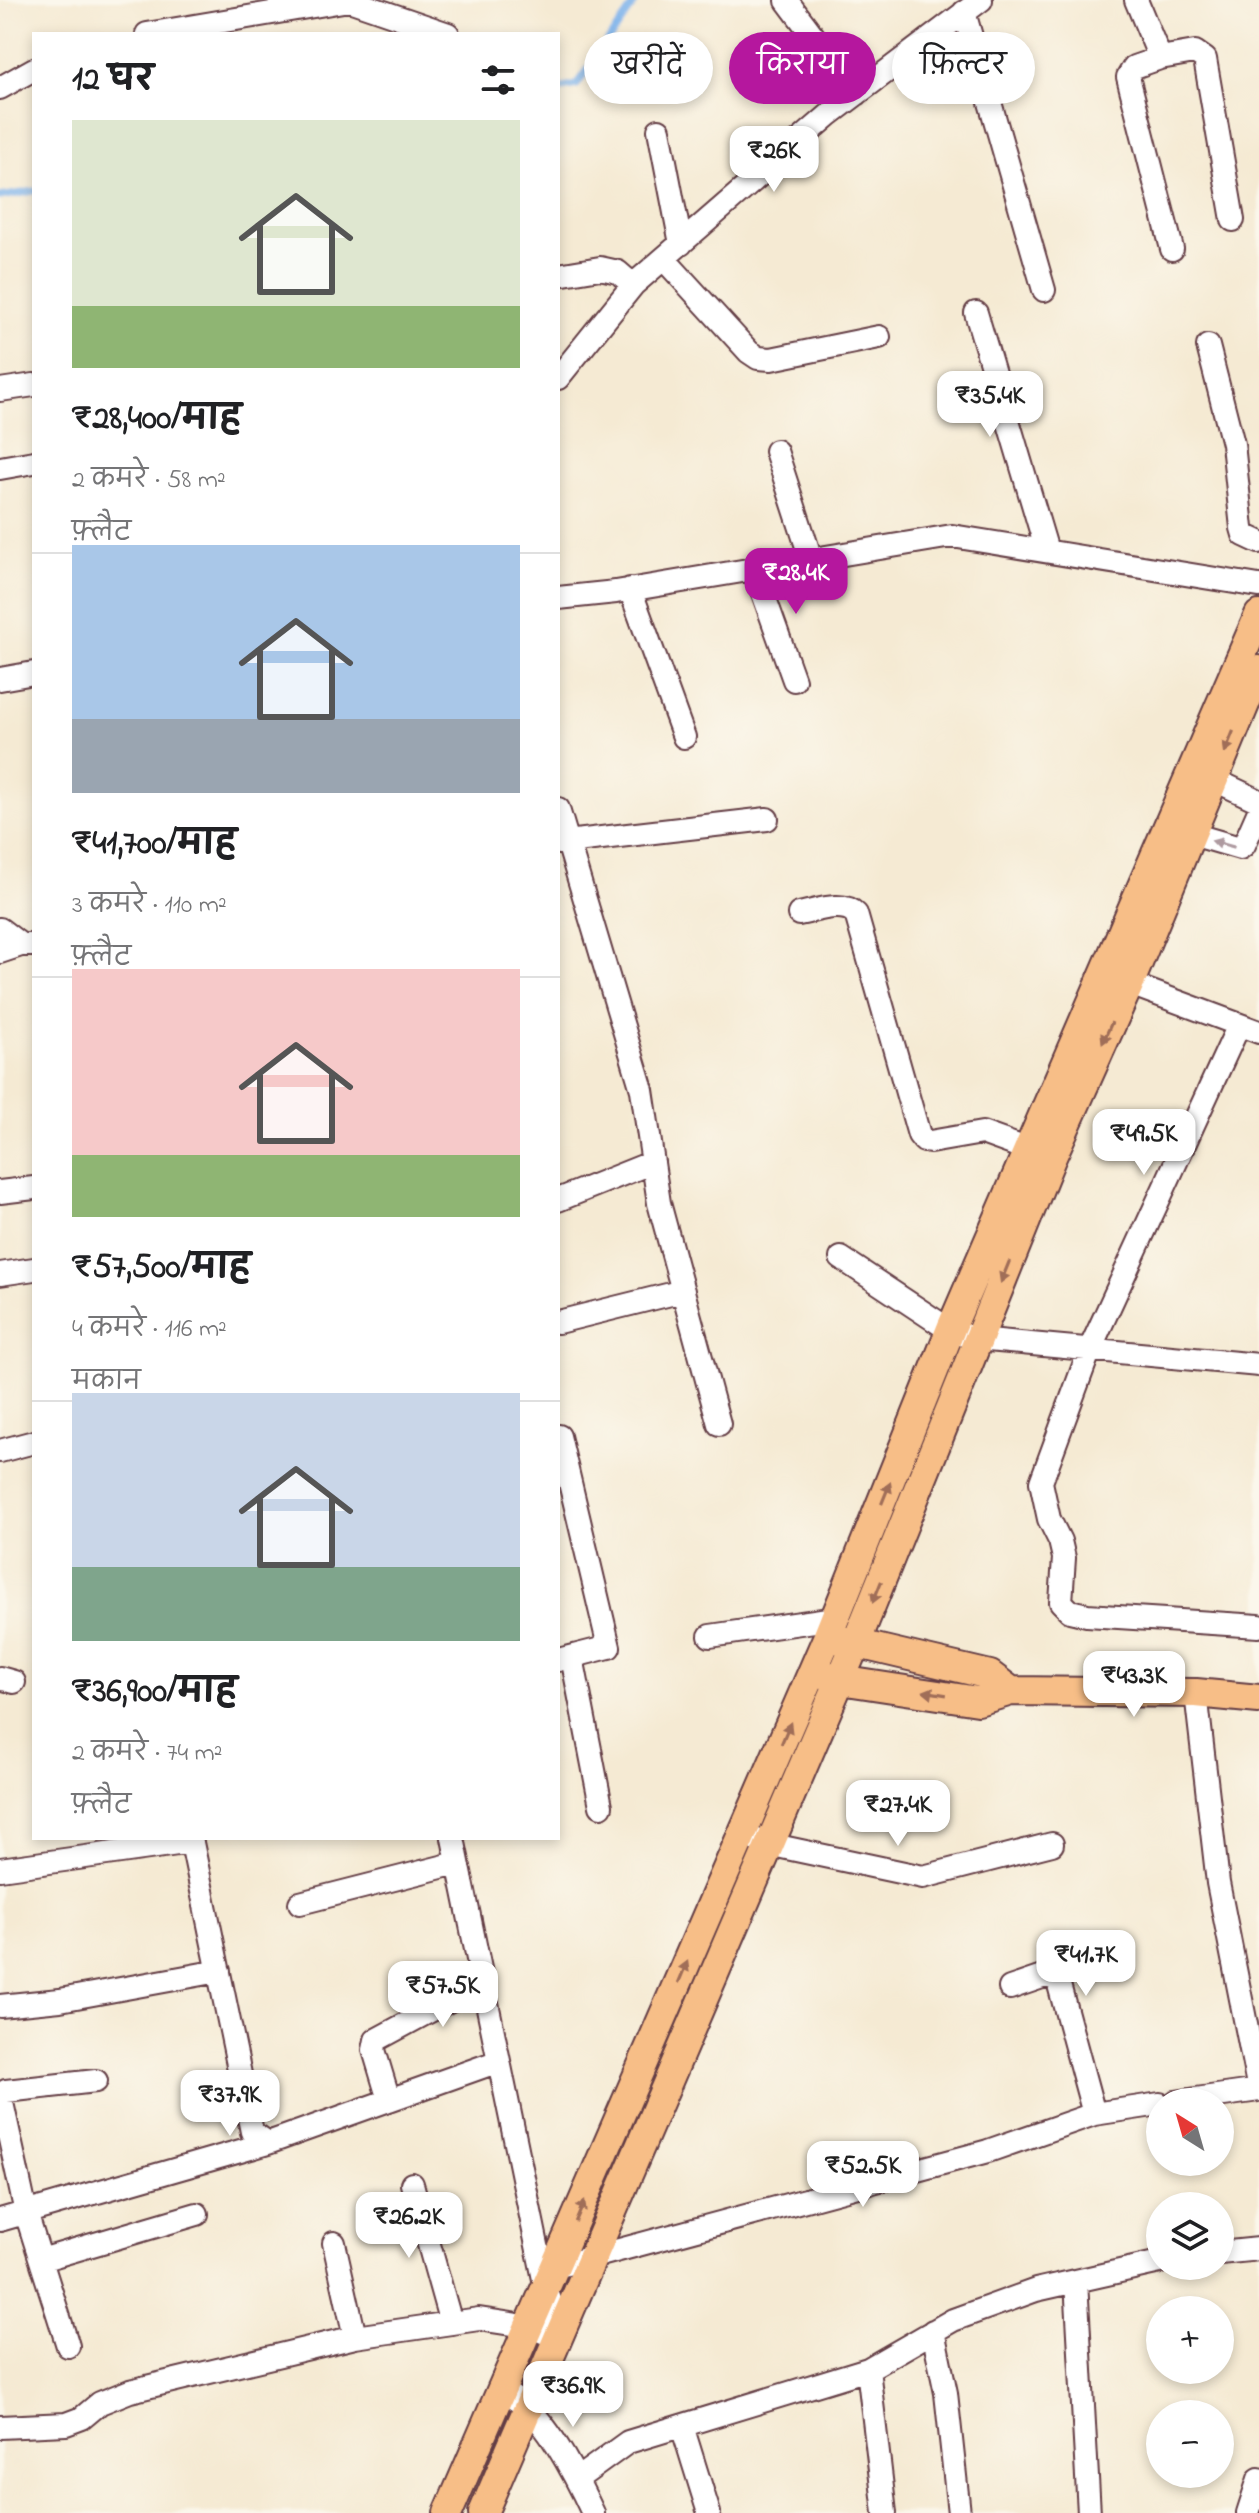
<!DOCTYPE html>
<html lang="hi">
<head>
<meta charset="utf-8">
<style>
  body { margin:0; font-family:"Indie Flower","Playpen Sans Deva",sans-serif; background:#f6f6f6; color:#202124; height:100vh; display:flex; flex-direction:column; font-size:30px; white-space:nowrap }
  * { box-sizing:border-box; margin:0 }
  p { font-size:26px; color:#757577 }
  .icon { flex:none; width:44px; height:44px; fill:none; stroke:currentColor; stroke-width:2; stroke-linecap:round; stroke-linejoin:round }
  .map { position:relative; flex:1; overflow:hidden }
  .panel { position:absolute; left:32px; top:32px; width:528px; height:1808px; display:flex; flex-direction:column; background:#fff; border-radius:0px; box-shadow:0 4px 12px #0003 }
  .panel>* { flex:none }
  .top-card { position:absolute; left:584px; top:32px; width:554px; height:72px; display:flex; gap:16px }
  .needle { width:52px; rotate:323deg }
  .fabs { position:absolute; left:1146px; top:2088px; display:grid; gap:16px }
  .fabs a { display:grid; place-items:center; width:88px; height:88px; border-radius:50%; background:#fff; box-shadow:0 4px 12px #0003; font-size:40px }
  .price { position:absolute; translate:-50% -68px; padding:0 18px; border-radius:16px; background:#fff; color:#222; font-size:26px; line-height:52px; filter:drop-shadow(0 2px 4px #0008) }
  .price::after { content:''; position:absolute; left:50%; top:48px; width:24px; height:18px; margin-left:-12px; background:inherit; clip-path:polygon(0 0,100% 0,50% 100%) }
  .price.on { background:#b5179e; color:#fff }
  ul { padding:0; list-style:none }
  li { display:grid; align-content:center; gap:16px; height:424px; padding:0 40px }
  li+li { border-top:2px solid #e0e0e0 }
  li span { display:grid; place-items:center; height:248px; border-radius:0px; color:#555 }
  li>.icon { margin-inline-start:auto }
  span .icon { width:144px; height:144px; fill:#fffc; stroke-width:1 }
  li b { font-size:34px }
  h2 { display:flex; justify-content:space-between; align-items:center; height:96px; padding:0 40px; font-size:34px }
  .chip { padding:0 28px; border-radius:36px; background:#fff; box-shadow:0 4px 12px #0003; font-size:28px; line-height:72px }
  .chip.on { background:#b5179e; color:#fff }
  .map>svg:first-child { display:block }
</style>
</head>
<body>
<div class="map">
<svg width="1259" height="2513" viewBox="0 0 1259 2513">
  <rect width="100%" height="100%" fill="#fbf7ec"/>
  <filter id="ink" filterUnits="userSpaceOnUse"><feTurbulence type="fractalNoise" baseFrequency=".0125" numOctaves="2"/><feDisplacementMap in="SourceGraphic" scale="16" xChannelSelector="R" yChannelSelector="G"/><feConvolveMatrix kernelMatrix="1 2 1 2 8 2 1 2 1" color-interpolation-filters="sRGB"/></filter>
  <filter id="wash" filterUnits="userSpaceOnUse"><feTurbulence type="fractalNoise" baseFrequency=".006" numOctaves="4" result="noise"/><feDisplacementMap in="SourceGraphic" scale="32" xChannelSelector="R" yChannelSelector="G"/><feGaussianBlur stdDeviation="1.8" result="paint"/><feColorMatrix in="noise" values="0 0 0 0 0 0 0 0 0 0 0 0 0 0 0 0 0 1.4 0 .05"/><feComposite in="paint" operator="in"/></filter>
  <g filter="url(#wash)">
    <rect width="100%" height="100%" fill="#f5ead3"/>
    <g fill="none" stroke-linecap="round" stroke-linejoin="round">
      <!-- stream -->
      <path stroke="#7db2eb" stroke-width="7" d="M558,89L577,85L637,0
        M0,197L34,191"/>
    </g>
  </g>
  <g filter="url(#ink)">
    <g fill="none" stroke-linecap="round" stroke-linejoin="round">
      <!-- minor casing -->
      <g stroke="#643d44" stroke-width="26">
        <path id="minor" d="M1136,0L1160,58
          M787,1L857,94
          M964,12L1044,290
          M147,34L349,0L448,34
          M0,88L34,69
          M659,130L681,244
          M1172,249L1128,77L1134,67L1160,58L1195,52L1205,59L1233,220
          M664,259L749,352L758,358L771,359L879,337
          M558,275L600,268L618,272L633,285
          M976,313L1047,551
          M1208,346L1233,444L1242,528L1244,535L1259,542
          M558,378L633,285L829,115L981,0
          M0,390L34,385
          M776,451L811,559
          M0,468L34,462
          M754,568L794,680
          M630,589L684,737
          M558,598L616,592L952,536L1259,586
          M0,679L34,673
          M1200,773L1255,799L1259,804
          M558,809L642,1090L659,1203L719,1424
          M1178,830L1240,848L1244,845L1259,811
          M558,843L767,819
          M799,914C816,911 843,900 856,914L919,1135L924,1141L930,1142L982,1133L1043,1155
          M0,929L21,945
          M0,952L21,945H34
          M1114,978L1259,1032
          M1239,1025L1090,1349L1041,1482L1049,1519L1060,1541L1064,1558L1061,1602L1070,1611L1087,1615L1259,1626
          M0,1192L34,1188
          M558,1200L653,1162
          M841,1258L951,1331L977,1339L1259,1365
          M0,1274L34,1269
          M558,1322L683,1291
          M0,1451L34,1442
          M710,1636L835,1618
          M572,1657L601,1806
          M558,1660L609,1647L559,1436
          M0,1678L14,1682
          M742,1835L768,1844L923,1877L1052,1844
          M191,1838L252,2132L268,2143L499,2061
          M453,1838L546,2289L561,2331
          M0,1869L192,1842
          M300,1903L457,1863
          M1010,1988L1048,1975L1058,1981L1094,2114
          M0,2006L60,2000L219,1971
          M389,2100L374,2050L376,2040L482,1983
          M1175,2102L1259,2090L1218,1883L1196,1693
          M412,2184L451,2323
          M0,2220L268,2143
          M334,2243L355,2337
          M1220,2253L1259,2249
          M41,2260L197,2214
          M556,2267L988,2151L1094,2114L1160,2104
          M1076,2281L1089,2513
          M933,2331L946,2393L959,2513
          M68,2346L26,2213L1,2098L6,2091L96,2081
          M868,2369L885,2513
          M500,2389C508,2395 518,2400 526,2407C553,2430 578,2481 593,2513
          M682,2426L709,2513
          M0,2427L66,2424L82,2418L100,2403L130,2391L355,2337L479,2319L531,2327L558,2338
          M577,2479L628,2442L868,2369L953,2320L1036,2290L1160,2262
          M1248,2513L1259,2479"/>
      </g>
      <!-- major casing -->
      <g stroke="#643d44" stroke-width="32">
        <path id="major" d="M837,1639L990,1675L1011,1691
          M824,1674L840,1680L978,1701L1011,1691L1196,1693L1259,1699
          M448,2513L827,1638L952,1326L1259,615
          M483,2513L856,1643L1051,1159L1129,985L1259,670"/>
      </g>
      <!-- minor -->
      <use href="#minor" stroke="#fff" stroke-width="22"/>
      <!-- major -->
      <use href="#major" stroke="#f7be87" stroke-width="28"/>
    </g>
    <!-- one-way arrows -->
    <defs><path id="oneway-solid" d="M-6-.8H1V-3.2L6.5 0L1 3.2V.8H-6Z" transform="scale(2)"/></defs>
    <g fill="#a06e59">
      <use href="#oneway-solid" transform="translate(1229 742) rotate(112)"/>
      <use href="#oneway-solid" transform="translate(1107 1033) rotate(114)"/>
      <use href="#oneway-solid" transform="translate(1005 1272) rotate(112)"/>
      <use href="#oneway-solid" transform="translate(886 1493) rotate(-68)"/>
      <use href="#oneway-solid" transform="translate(877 1592) rotate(112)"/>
      <use href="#oneway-solid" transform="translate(935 1693) rotate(-171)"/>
      <use href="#oneway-solid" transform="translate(786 1733) rotate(-67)"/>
      <use href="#oneway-solid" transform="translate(683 1972) rotate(-67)"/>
      <use href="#oneway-solid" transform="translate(580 2211) rotate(-67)"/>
    </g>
    <use fill="#ae9aa0" href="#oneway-solid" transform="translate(1223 844) rotate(-164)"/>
  </g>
</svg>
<div class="fabs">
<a><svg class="needle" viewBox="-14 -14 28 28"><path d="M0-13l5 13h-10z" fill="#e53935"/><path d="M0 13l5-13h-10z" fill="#757577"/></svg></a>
<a><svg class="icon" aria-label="layers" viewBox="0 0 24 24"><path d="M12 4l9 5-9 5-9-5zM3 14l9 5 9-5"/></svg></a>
<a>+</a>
<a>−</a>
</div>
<b class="price" style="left:774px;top:194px">₹26K</b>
<b class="price" style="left:990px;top:439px">₹35.4K</b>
<b class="price on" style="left:796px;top:616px">₹28.4K</b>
<b class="price" style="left:1144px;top:1177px">₹49.5K</b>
<b class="price" style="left:1134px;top:1719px">₹43.3K</b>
<b class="price" style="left:898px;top:1848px">₹27.4K</b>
<b class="price" style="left:1086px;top:1998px">₹41.7K</b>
<b class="price" style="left:443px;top:2029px">₹57.5K</b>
<b class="price" style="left:230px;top:2138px">₹37.9K</b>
<b class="price" style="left:863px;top:2209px">₹52.5K</b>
<b class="price" style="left:409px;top:2260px">₹26.2K</b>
<b class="price" style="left:573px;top:2429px">₹36.9K</b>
<div class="top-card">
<a class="chip">खरीदें</a>
<a class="chip on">किराया</a>
<a class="chip">फ़िल्टर</a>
</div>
<section class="panel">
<h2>12 घर<svg class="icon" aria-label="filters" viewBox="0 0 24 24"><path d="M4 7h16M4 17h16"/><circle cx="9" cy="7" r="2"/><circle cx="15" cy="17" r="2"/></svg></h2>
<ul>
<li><span style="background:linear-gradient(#dfe7d0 75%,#8fb573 0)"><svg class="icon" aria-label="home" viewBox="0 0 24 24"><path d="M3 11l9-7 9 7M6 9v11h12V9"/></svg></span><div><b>₹28,400/माह</b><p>2 कमरे · 58 m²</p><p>फ़्लैट</p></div></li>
<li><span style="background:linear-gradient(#a9c7e8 70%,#9aa5b1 0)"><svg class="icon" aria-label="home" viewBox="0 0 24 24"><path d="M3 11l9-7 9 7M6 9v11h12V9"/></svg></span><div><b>₹41,700/माह</b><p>3 कमरे · 110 m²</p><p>फ़्लैट</p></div></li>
<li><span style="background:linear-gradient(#f6c9c9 75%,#8fb573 0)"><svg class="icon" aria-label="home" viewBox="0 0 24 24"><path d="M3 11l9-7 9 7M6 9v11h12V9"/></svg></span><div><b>₹57,500/माह</b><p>4 कमरे · 116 m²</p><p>मकान</p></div></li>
<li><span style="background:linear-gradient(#c9d6e8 70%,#7fa58c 0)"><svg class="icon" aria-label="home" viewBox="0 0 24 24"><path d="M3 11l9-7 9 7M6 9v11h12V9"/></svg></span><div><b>₹36,900/माह</b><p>2 कमरे · 74 m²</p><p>फ़्लैट</p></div></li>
</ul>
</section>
</div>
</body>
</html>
